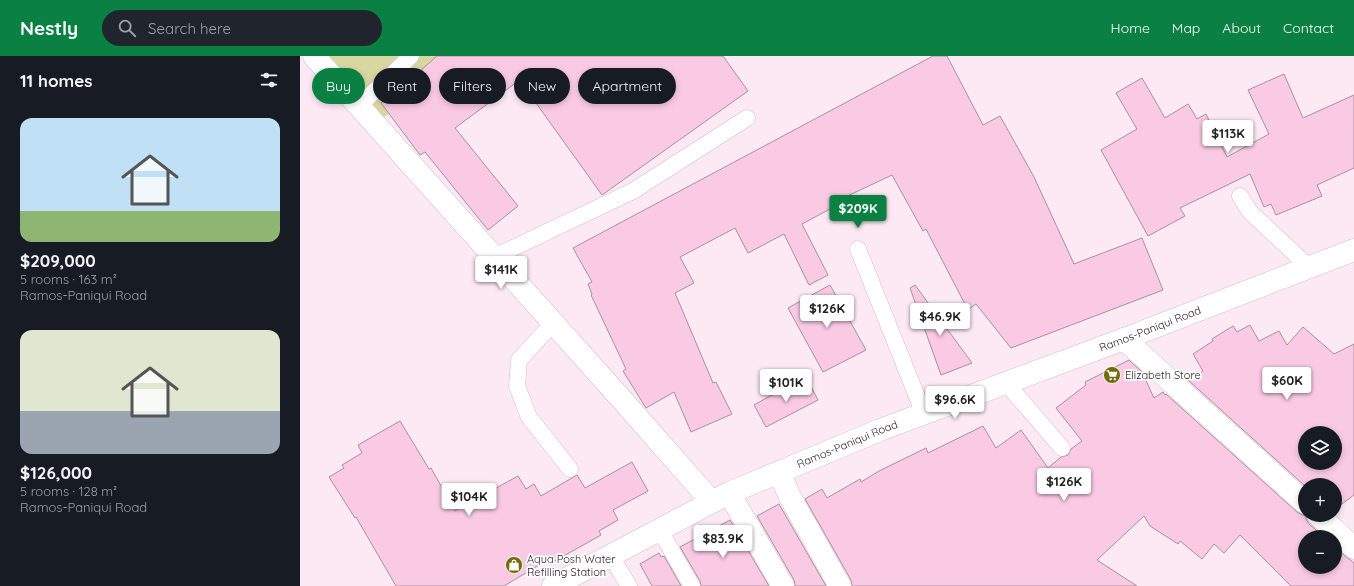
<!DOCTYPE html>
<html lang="en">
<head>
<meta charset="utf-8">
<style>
  body { margin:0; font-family:Quicksand,sans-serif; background:#20242c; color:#f1f3f6; height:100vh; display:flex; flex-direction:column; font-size:15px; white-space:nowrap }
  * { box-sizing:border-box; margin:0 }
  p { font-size:13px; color:#9ea1a6 }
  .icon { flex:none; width:22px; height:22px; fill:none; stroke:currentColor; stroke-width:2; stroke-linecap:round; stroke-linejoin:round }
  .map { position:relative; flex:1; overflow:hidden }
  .sheet { display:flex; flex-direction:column; background:#171b24; width:300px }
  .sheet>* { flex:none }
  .guide { position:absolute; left:12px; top:12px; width:380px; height:36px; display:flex; gap:8px }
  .controls { position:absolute; left:998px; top:370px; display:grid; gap:8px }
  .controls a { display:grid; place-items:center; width:44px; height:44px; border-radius:50%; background:#171b24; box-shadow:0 2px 6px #0003; font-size:20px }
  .price { position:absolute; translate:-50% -34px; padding:0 9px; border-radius:4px; background:#fff; color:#222; font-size:13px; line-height:26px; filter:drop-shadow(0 1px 2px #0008) }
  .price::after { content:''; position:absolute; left:50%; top:24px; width:12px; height:9px; margin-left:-6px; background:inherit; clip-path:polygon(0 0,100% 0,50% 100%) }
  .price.current { background:#0b8043; color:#fff }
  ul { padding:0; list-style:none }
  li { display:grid; align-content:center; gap:8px; height:212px; padding:0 20px }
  li span { display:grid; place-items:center; height:124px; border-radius:12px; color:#555 }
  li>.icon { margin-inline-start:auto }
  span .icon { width:72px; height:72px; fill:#fffc; stroke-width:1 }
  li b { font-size:17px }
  h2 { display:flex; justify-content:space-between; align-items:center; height:48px; padding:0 20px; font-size:17px }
  .chip { padding:0 14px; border-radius:18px; background:#171b24; box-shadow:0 2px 6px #0003; font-size:14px; line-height:36px }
  .chip.current { background:#0b8043; color:#fff }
  header { display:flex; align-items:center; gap:24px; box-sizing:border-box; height:56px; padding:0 20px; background:#0b8043; color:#fff }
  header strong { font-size:19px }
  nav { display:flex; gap:22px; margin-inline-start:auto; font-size:14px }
  .search { width:280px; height:36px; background:#20242c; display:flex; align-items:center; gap:10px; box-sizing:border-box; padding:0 14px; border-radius:22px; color:#9ea1a6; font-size:15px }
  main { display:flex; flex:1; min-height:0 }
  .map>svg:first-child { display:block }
</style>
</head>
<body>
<header>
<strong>Nestly</strong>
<div class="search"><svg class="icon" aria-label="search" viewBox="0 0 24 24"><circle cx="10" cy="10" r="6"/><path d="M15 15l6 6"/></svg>Search here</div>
<nav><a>Home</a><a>Map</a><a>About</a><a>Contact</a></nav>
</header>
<main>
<section class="sheet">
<h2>11 homes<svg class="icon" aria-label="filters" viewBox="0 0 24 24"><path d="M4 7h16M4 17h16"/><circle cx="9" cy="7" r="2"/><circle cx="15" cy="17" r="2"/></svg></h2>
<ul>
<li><span style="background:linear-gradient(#bfe0f5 75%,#8fb573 0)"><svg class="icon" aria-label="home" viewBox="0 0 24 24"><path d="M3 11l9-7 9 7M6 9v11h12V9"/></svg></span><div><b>$209,000</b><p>5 rooms · 163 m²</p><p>Ramos-Paniqui Road</p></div></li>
<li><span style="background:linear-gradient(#dfe7d0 65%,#9aa5b1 0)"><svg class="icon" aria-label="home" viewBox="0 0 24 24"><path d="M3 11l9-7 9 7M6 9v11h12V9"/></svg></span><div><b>$126,000</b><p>5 rooms · 128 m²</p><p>Ramos-Paniqui Road</p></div></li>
</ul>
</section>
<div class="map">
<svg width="1054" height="530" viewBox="0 0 1054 530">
  <rect width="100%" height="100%" fill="#fde9f3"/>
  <!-- green -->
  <path fill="#d8d7a2" d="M22,0H171L77,66Z"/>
  <!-- building -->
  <path fill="#facae4" stroke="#a7919d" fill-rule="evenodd" d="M137,0H423L448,35L302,139L231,40L229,42L217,26L155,72L218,150L188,174L125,96L120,99L81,47L102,31Z
    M633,0H647L683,69L700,60L734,121L774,208L842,182L863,234L711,292L676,248L668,254L626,173L623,175L592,119L541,143L543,146L502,168L528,219L509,229L484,178L448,197L435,172L380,201L394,227L375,237L413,327L416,326L432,358L391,376L374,336L346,352L323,315L326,313L291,239L292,238L288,228L292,226L273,192Z
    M984,18L1003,62L1054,39V112L1017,129L1022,140L976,159L971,148L964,151L950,118L880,152L885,160L848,180L801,94L837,73L816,37L842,22L865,62L888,48L897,63L906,58L927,101L969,78L948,34Z
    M530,229L566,294L523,316L488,252Z
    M615,229L672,307L641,319L610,232Z
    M950,269L959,285L979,275L987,289L1003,271L1034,298L1054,288V439L1035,453V429H1005V430L888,324L903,315L893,298L913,285L912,283L933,270L937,276ZM1005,377H1035V407H1005Z
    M829,304L842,316L854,342L863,336L865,339L866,338L997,456L1002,459H1006V463L1009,468L1024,481H1005V511H1035V492L1054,507V530H991L940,479L924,497L914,488L902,503L880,485L878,488L850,470L844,460L797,504L837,530H552L551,524L505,443L522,433L527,442L560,423L561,426L579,415L626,392L628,397L683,370L696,392L721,374L748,412L761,401L768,399L771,393L782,385L756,352L786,329L785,326Z
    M507,323L518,344L466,371L454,349L479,335L481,338Z
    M100,365L129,413L131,412L155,455L218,420L226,433L234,428L241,440L277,419L285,432L332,406L348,435L313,454L318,464L299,475L301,479L253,506L251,502L204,530H96L56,461L55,462L29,421L44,412L42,409L62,397L58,389Z
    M479,448L526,530H495L494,524L457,460Z
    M430,464L469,530H401L400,525L380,491Z
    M359,497L361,501L364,500L381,530H352L340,508Z"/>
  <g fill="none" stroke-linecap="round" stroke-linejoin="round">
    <!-- service casing -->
    <g stroke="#d4bcc9" stroke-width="17">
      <path id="service" d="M59,50L111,0
        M940,140L950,156L1009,211
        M558,193L624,358
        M194,201L333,135L447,62
        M253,267L219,304L217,330L229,361L270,413
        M706,327L762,392
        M359,473L392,530
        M310,499L329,530"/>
    </g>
    <!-- minor casing -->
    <g stroke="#d4bcc9" stroke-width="23">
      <path id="minor" d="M14,0L324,346L412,446
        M824,283L1005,447
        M479,416L490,441L540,530
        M429,437L483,530
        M1018,459L1054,492"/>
    </g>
    <!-- secondary casing -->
    <g stroke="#d4bcc9" stroke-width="23">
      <g id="secondary">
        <path id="s1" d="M253,530L429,437L580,374L824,283L1054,194"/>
      </g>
    </g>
    <!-- service -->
    <use href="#service" stroke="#fff" stroke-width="16"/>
    <!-- minor -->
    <use href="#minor" stroke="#fff" stroke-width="22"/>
    <!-- secondary -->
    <use href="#secondary" stroke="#fff" stroke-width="22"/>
  </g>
  <!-- icons -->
  <defs>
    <g id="supermarket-disc" transform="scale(0.9)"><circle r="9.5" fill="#706c09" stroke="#fdfdfd"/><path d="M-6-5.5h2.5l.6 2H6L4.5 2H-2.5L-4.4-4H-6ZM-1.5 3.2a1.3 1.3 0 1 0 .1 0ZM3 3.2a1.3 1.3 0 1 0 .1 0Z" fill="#fff"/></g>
    <g id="shop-disc" transform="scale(0.9)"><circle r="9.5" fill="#706c09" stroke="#fdfdfd"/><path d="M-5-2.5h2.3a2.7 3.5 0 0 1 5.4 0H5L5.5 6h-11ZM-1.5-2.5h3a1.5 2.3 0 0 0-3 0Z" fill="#fff"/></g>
  </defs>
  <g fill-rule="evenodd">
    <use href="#supermarket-disc" x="812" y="319"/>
    <use href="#shop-disc" x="214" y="509"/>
  </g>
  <g text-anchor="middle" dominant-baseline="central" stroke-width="3.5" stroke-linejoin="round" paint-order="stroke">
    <!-- street labels -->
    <g font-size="11" fill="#2b2227" stroke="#fdfdfd">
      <text stroke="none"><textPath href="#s1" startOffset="651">Ramos-Paniqui Road</textPath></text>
      <text stroke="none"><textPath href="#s1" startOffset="327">Ramos-Paniqui Road</textPath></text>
    </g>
    <!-- poi labels -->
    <g font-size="11" fill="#2b2227" stroke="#fdfdfd" text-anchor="start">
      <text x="825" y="319">Elizabeth Store</text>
      <text x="227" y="503">Aqua Posh Water<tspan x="227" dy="13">Refilling Station</tspan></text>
    </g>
  </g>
</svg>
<div class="controls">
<a><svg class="icon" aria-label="layers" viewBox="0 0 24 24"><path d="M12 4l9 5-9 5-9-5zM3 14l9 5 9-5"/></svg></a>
<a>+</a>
<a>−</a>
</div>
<b class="price" style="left:928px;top:98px">$113K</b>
<b class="price current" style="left:558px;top:173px">$209K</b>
<b class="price" style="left:201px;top:234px">$141K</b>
<b class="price" style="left:527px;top:273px">$126K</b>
<b class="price" style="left:640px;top:281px">$46.9K</b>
<b class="price" style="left:987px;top:345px">$60K</b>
<b class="price" style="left:486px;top:347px">$101K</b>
<b class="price" style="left:655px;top:364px">$96.6K</b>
<b class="price" style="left:764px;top:446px">$126K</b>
<b class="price" style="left:169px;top:461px">$104K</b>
<b class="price" style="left:423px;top:503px">$83.9K</b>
<div class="guide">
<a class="chip current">Buy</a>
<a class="chip">Rent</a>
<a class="chip">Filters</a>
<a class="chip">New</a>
<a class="chip">Apartment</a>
</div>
</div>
</main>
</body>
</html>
